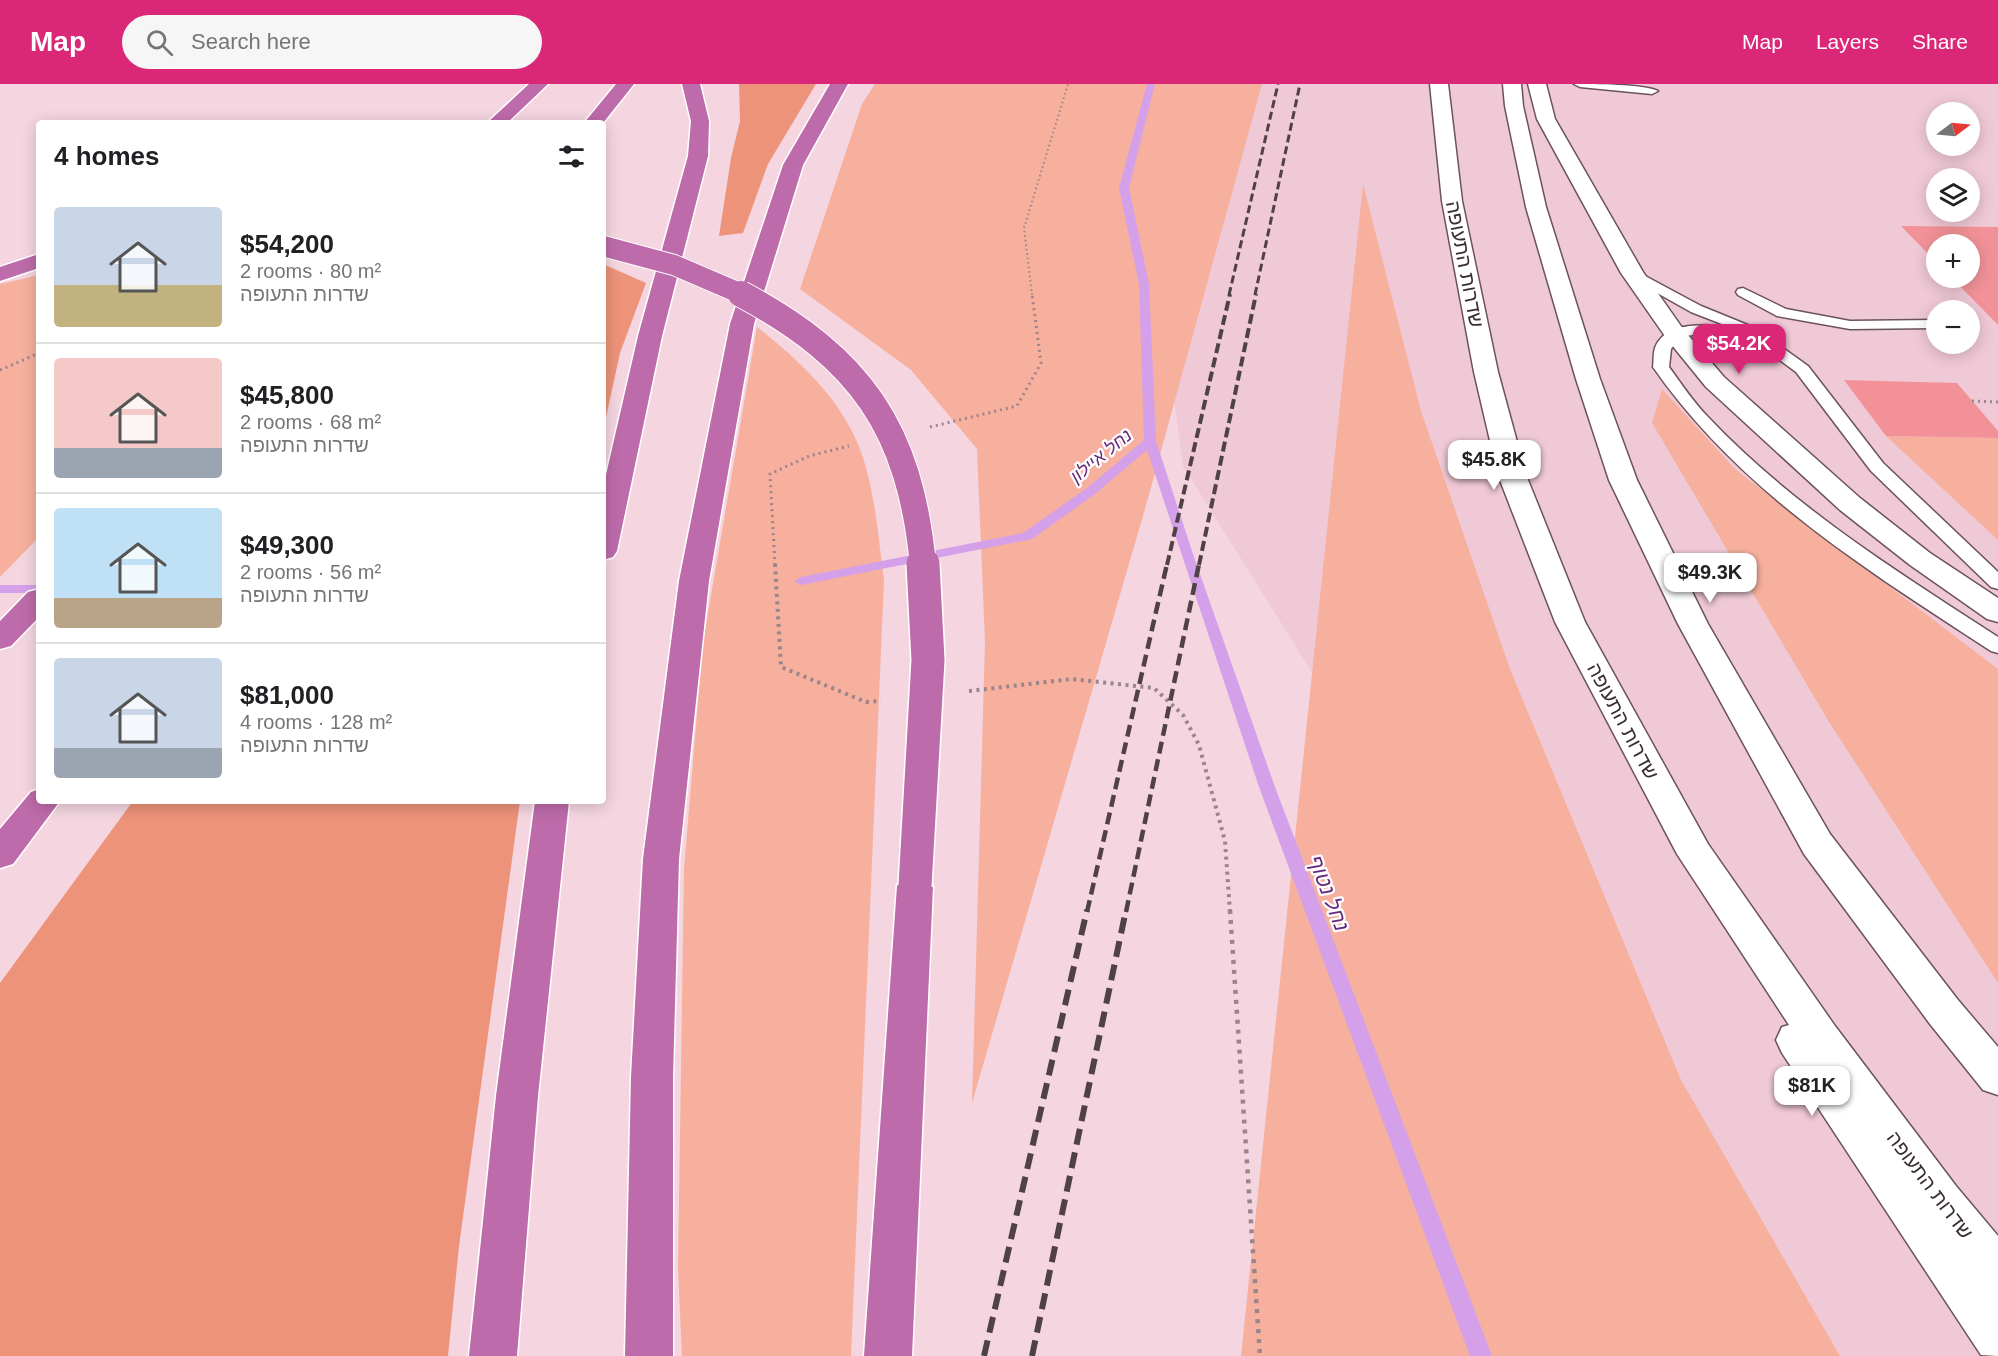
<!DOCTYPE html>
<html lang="en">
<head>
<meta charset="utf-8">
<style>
  body { margin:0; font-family:Helvetica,Heebo,sans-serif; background:#f6f6f6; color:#202124; height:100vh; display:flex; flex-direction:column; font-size:22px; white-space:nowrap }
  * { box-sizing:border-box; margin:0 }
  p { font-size:20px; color:#757577 }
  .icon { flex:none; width:33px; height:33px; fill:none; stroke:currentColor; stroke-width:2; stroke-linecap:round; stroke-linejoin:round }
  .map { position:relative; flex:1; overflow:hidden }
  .side { position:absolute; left:36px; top:36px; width:570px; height:684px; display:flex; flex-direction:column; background:#fff; border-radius:6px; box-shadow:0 3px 15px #0003 }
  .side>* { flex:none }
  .needle { width:39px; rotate:74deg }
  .controls { position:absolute; left:1926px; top:18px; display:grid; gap:12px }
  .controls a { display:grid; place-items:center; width:54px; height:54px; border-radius:50%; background:#fff; box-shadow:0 3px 15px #0003; font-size:30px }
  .price { position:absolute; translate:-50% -51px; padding:0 14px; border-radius:12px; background:#fff; color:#222; font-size:20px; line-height:39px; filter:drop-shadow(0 2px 3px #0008) }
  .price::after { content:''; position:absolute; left:50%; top:36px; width:18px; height:14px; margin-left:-9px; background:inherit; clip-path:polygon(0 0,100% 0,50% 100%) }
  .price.selected { background:#db2777; color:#fff }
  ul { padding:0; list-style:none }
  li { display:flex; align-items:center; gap:18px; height:150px; padding:0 18px }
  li+li { border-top:2px solid #e0e0e0 }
  li span { display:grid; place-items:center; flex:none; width:168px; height:120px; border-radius:6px; color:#555 }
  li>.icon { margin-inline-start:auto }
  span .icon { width:72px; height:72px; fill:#fffc; stroke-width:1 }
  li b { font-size:26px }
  h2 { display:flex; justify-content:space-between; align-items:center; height:72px; padding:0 18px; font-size:26px }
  header { display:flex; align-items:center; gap:36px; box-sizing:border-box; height:84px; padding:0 30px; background:#db2777; color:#fff }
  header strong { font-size:28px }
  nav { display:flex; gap:33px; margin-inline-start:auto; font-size:21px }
  .search { width:420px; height:54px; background:#f6f6f6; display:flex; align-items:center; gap:15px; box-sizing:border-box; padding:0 21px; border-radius:33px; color:#757577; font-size:22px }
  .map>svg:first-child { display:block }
</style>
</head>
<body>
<header>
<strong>Map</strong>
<div class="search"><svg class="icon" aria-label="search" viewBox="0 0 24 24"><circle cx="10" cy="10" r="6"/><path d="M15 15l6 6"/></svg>Search here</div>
<nav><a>Map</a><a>Layers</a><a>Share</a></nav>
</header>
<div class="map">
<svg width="1998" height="1272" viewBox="0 0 1998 1272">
  <rect width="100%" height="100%" fill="#f5d6e0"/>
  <!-- built -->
  <path fill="#f0c9d6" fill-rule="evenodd" d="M1175,0H1998V1272H1744L1444,800L1183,382L1145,98ZM1936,28H1970V62H1936ZM1936,94H1970V128H1936ZM1936,160H1970V194H1936ZM1936,226H1970V260H1936Z"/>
  <!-- green -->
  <path fill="#f6b09d" d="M875,0H1262L1145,425L972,1019L985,558L977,365L911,286L800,205L862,20Z
    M1363,100L1421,327L1510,585L1681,996L1840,1272H1241Z
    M39,191V453L0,493V200Z
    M757,243C797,274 838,312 858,360C875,402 878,452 884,496L851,1272H682L678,1184L684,785L703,558Z
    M1662,305L1735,385L1998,585V899L1829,638L1652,339Z
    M1886,352L1998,354V456Z"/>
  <!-- forest -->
  <path fill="#ed9379" d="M739,0H816L768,80L743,149L719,152L731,74L740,37Z
    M603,180L646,199L620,269L603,347Z
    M133,717H520L459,1162L448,1272H0V899Z"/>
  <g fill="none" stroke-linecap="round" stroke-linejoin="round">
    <!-- stream -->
    <path fill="#d4a0e9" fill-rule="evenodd" d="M1147,0H1155L1129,104L1149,200L1156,357L1194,473L1275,703L1492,1272H1470L1259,703L1147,366L1095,410L1032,455L801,501L794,497L801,493L1023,449L1087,404L1144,356L1139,200L1119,104Z
      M0,501H39V509H0Z"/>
  </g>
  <!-- building -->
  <path fill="#f29298" d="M1901,142L1998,143V241L1952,194H1970V160H1936V178Z
    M1844,296L1957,299L1998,347V354L1886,352Z"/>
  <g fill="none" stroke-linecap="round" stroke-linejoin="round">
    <!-- service casing -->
    <g stroke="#6b525b" stroke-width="3">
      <path id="service" d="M1574,0C1593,0 1644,0 1658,7L1652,10L1580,3Z
        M1632,185L1701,222L1755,244L1808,282L1883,379L1998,488V505L1991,503L1871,387L1796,288L1746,251L1699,250L1680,253L1671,265L1669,283C1681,299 1693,318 1708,333C1792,422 1896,487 1998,553V569L1991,567C1867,486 1739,407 1653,283C1654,277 1653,270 1655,264C1665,237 1704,241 1727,242L1691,228L1627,192L1625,189Z
        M1743,204L1786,225L1850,237L1936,236V244L1850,245L1777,232L1738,211L1736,208L1738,205Z"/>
    </g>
    <!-- secondary casing -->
    <g stroke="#6b525b" stroke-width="3">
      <path id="secondary" d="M1430,0H1448L1462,117L1498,288L1526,391L1585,538L1708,760L1835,942L1956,1102L1998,1152V1272L1981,1271L1782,969L1776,956L1782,943L1789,941L1677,770L1555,538L1498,391L1474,288L1442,117Z
        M1503,0H1521L1523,22L1546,123L1600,295L1637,396L1708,540L1830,750L1958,916L1998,963V1011L1983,1006L1930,940L1804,770L1678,540L1609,396L1576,295L1526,123L1505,22Z
        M1528,0H1546L1555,35L1643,188L1683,245L1724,293L1860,414L1930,469L1998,514V538L1987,535L1910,481L1840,426L1706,303L1667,255L1621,189L1537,35Z"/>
    </g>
    <!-- motorway casing -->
    <g stroke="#fff" stroke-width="3">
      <path id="motorway" d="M529,0H548L507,39H487Z
        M616,0H634L603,39H584Z
        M682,0H700L709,37L708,72L662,252L617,467L613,473L603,476V404L638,252L688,72L691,37Z
        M830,0H848L803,81L754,240L709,497L679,775L673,993V1272H625L631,993L643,775L679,497L730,240L783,81Z
        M39,170V184L0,197V183Z
        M39,505V533L11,562L0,565V537L28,508Z
        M39,705V717H60L13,780L0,784V745L31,708Z
        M535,717H569L538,1012L517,1272H469L496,1012Z
        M915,787L928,792L933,802L912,1272H864L897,802L902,792Z"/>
    </g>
    <!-- path-far3 -->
    <path stroke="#9b858c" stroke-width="2" stroke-dasharray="1.5 3" stroke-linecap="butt" d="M1032,211L1024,144L1068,0"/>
    <!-- path-far2 -->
    <path stroke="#9b858c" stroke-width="3" stroke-dasharray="2 4" stroke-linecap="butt" d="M0,286L39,269
      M1972,317L1998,318
      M930,343L1017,322L1041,279L1032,210
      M775,481L770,390L809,372L849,362"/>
    <!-- path-far1 -->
    <path stroke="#9b858c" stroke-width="4" stroke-dasharray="3 4.5" stroke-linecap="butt" d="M775,480L781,583L866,618L881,617
      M969,607L1072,595L1154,604L1183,631L1199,661L1225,757L1230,828"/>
    <!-- path -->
    <path stroke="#9b858c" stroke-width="4.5" stroke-dasharray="4 6" stroke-linecap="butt" d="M1230,826L1260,1272"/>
    <!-- service -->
    <use href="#service" fill="#fff" fill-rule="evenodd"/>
    <!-- secondary -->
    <use href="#secondary" fill="#fff" fill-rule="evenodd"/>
    <!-- motorway -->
    <use href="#motorway" fill="#bd6baa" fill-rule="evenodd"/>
    <!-- rail-far3 -->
    <path stroke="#4f4145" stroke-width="3" stroke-dasharray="8 4" stroke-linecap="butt" d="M1229,211L1278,0
      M1255,211L1300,0"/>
    <!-- rail-far2 -->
    <path stroke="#4f4145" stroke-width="4" stroke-dasharray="10 4.5" stroke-linecap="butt" d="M1167,481L1230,210
      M1199,481L1256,210"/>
    <!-- rail-far1 -->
    <path stroke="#4f4145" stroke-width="4.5" stroke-dasharray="12 6" stroke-linecap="butt" d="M1087,828L1167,480
      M1126,828L1199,480"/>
    <!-- rail -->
    <path stroke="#4f4145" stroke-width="6" stroke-dasharray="16 8" stroke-linecap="butt" d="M984,1272L1087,826
      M1032,1272L1126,826"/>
    <!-- motorway-bridge-far2 casing -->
    <g stroke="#fff" stroke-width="22" stroke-linecap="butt">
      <path id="motorway-bridge-far2" d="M603,162L674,181L744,211"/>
    </g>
    <!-- motorway-bridge-far1 casing -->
    <g stroke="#fff" stroke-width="28" stroke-linecap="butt">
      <path id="motorway-bridge-far1" d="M741,210C861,274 910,345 923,481"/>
    </g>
    <!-- motorway-bridge casing -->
    <g stroke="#fff" stroke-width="36" stroke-linecap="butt">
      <path id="motorway-bridge" d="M915,802L928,576L923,480"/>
    </g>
    <!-- motorway-bridge-far2 -->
    <use href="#motorway-bridge-far2" stroke="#bd6baa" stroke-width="20"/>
    <!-- motorway-bridge-far1 -->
    <use href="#motorway-bridge-far1" stroke="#bd6baa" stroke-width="26"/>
    <!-- motorway-bridge -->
    <use href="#motorway-bridge" stroke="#bd6baa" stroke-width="33"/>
  </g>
  <g text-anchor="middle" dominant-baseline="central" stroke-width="4.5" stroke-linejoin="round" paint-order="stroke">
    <!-- far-water labels -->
    <g font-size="18" font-style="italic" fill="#68297e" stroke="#fff">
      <text transform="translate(1101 372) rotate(-39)">נחל איילון</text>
    </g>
    <!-- street labels -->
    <g font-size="20" fill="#3a2e32" stroke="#fff">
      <text transform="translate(1465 180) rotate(79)">שדרות התעופה</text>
      <text transform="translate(1623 637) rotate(62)">שדרות התעופה</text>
      <text transform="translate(1930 1101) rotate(53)">שדרות התעופה</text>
    </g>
    <!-- water labels -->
    <g font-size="21" font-style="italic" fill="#68297e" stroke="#fff">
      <text transform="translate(1329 809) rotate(69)">נחל נטוף</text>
    </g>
  </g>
</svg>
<div class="controls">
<a><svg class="needle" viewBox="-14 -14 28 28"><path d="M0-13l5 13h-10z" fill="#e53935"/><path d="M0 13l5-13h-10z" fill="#757577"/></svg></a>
<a><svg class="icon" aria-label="layers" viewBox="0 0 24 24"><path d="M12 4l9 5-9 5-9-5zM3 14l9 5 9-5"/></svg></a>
<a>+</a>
<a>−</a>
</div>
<b class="price selected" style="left:1739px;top:291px">$54.2K</b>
<b class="price" style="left:1494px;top:407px">$45.8K</b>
<b class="price" style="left:1710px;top:520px">$49.3K</b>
<b class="price" style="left:1812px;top:1033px">$81K</b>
<section class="side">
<h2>4 homes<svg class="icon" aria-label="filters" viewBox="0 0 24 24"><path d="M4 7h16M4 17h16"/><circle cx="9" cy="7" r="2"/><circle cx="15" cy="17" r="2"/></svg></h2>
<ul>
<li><span style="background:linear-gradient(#c9d6e8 65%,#c2b280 0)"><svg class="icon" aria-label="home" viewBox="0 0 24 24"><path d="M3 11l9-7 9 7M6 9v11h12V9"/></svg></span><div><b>$54,200</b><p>2 rooms · 80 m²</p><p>שדרות התעופה</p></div></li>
<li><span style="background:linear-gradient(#f6c9c9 75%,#9aa5b1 0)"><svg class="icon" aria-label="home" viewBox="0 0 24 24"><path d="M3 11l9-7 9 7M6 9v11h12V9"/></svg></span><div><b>$45,800</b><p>2 rooms · 68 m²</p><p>שדרות התעופה</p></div></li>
<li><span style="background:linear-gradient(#bfe0f5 75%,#b9a48a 0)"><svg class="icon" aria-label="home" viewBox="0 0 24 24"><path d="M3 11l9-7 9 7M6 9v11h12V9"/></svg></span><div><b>$49,300</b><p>2 rooms · 56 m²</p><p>שדרות התעופה</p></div></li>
<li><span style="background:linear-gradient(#c9d6e8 75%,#9aa5b1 0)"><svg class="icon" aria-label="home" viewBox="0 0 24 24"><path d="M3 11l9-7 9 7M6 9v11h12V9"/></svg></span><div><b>$81,000</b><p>4 rooms · 128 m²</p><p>שדרות התעופה</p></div></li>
</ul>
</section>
</div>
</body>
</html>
